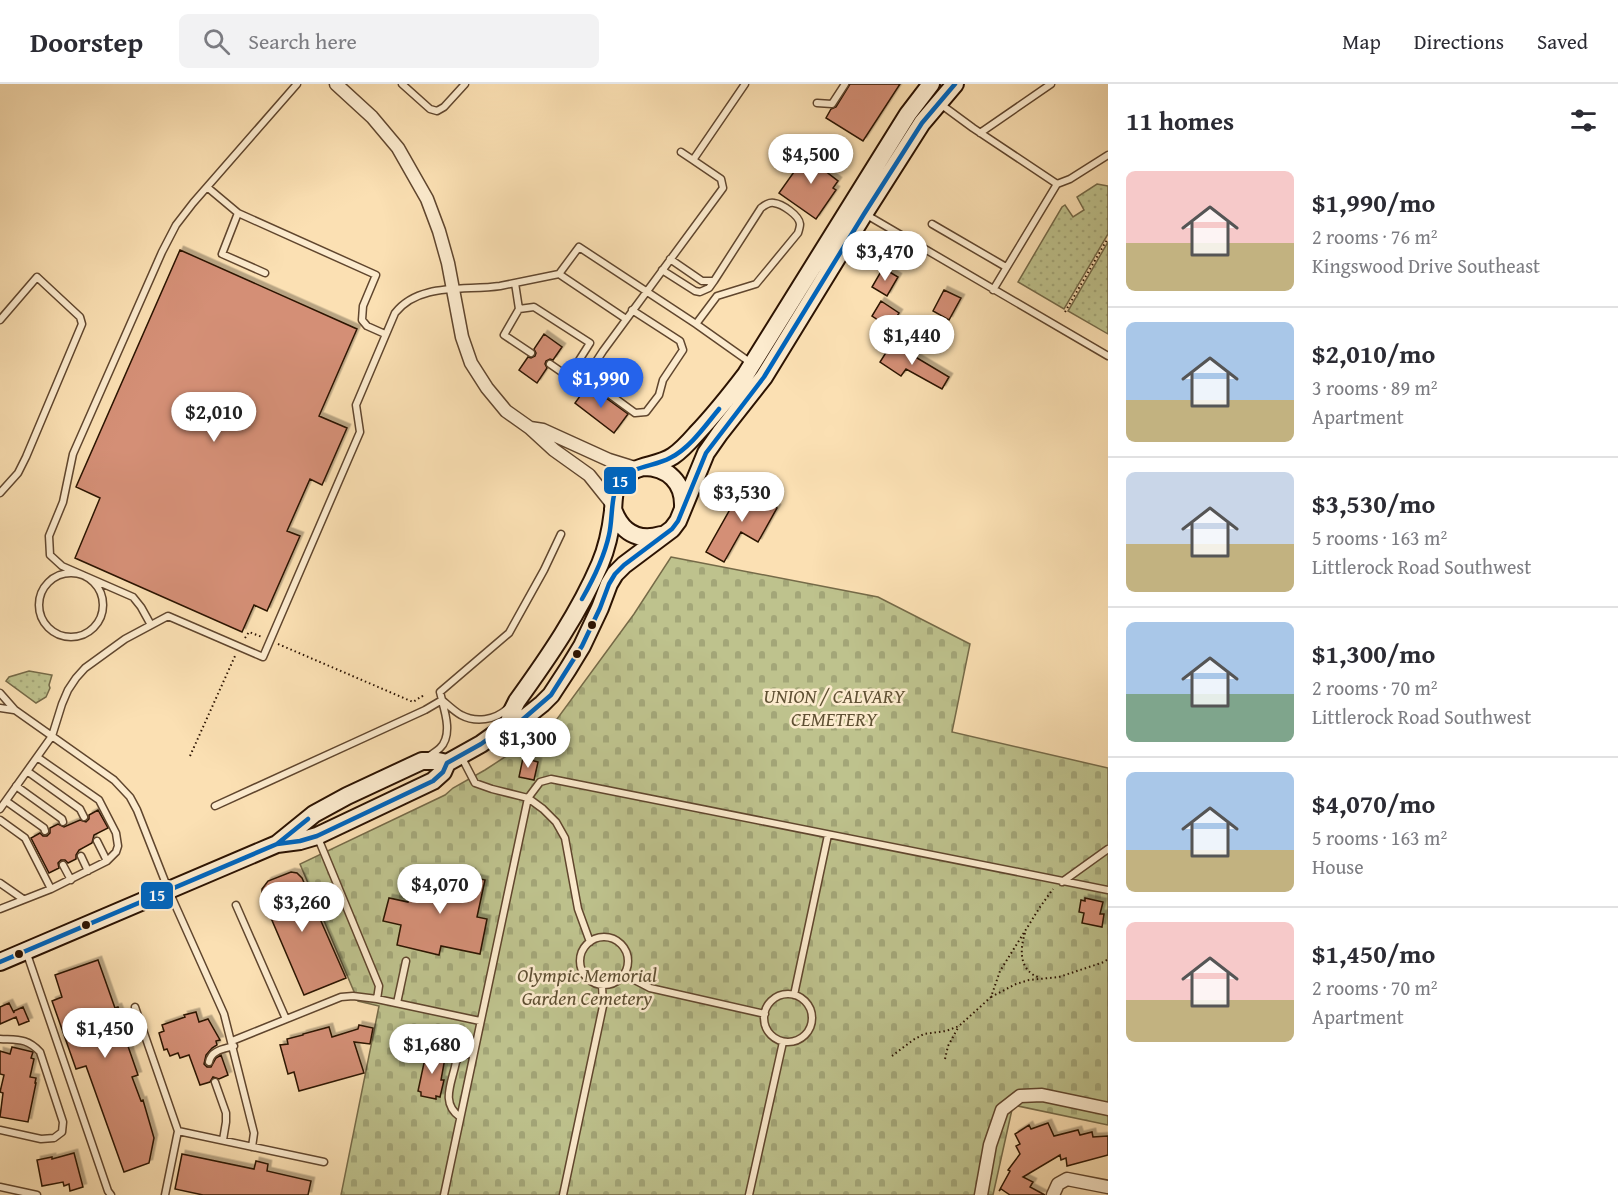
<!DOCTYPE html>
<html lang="en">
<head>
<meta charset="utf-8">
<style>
  body { margin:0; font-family:"Gentium Book Plus",serif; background:#f2f2f3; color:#2b2b33; height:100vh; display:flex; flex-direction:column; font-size:22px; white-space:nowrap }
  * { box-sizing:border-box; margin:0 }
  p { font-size:20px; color:#7c7c81 }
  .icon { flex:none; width:33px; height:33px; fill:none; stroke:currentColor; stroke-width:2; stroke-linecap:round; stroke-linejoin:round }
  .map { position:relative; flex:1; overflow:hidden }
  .panel { display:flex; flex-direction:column; background:#fff; width:510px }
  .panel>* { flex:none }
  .price { position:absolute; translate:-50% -51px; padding:0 14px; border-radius:21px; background:#fff; color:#222; font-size:20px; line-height:39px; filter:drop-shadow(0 2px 3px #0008) }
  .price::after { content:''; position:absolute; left:50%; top:36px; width:18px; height:14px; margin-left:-9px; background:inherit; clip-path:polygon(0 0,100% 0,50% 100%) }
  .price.selected { background:#2563eb; color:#fff }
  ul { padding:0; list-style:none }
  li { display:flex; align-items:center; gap:18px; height:150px; padding:0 18px }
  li+li { border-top:2px solid #e1e1e2 }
  li span { display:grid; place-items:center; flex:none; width:168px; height:120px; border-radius:9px; color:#555 }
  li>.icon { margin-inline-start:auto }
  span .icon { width:72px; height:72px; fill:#fffc; stroke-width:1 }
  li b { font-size:26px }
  h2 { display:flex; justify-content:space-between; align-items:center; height:72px; padding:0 18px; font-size:26px }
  header { display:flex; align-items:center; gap:36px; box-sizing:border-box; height:84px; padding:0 30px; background:#fff; border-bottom:2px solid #e1e1e2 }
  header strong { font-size:28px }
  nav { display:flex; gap:33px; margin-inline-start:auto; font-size:21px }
  .search { width:420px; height:54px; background:#f2f2f3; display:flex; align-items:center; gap:15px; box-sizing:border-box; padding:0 21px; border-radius:9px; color:#7c7c81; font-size:22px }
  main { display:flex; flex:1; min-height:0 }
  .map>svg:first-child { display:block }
</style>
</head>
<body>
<header>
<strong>Doorstep</strong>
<div class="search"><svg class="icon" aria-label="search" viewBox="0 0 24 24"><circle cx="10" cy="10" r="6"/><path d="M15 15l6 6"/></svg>Search here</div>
<nav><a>Map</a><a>Directions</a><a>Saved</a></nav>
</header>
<main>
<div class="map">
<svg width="1108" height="1111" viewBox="0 0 1108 1111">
  <defs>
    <pattern id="grass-dots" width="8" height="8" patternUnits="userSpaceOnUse" patternTransform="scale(1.5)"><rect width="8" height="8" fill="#bec28d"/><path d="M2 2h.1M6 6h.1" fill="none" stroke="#a3a678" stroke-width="1.8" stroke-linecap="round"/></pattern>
    <pattern id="cemetery-stones" width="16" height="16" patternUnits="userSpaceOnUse" patternTransform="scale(1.5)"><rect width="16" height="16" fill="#bec28d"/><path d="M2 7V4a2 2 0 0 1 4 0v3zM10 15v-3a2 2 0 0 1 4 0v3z" fill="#a3a678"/></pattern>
    <filter id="shadow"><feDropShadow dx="3.5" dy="-3.5" stdDeviation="0" flood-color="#0004"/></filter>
  </defs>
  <rect width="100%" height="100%" fill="#fbe0b3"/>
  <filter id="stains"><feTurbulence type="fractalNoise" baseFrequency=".00333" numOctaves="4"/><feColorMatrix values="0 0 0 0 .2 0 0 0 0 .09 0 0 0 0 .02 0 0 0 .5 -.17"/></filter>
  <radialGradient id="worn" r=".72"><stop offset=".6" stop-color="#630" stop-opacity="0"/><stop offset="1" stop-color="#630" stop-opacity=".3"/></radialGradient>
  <!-- grass -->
  <path fill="url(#grass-dots)" stroke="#756a48" stroke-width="1.5" d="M1097,100L1108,102V150L1064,225L1018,198L1062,123L1065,121L1073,133L1084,126L1077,113Z
    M1108,158V250L1068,227Z
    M29,587L52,591L49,601L50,604L46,613L36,619L6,597L9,593Z"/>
  <!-- cemetery -->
  <path fill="url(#cemetery-stones)" stroke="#756a48" stroke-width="1.5" d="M671,473L878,513L970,560L952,648L1108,684V1041L1013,1021L993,1111H341L379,922L358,917L300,780L445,711L453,704L485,686L508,671L506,668L549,646L634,530Z"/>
  <!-- building -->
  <path fill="#d48f76" stroke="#2c1302" stroke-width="1.5" filter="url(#shadow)" d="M850,0H900L863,57L826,34L831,25L836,23Z
    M811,64L830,77L824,86L838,97L833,104L836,106L816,135L779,109Z
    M180,166L357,245L319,332L347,344L322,401L310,395L287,447L300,452L267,527L254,521L242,548L75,474L100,414L76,403Z
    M883,184L898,193L887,212L872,203Z
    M944,206L961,214L949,236L933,227Z
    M881,217L899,229L890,244L872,232Z
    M544,250L562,263L553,276L550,275L546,277L545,280L547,284L537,299L519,286L528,273L531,274L535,272L536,269L534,265Z
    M892,259L949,293L942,305L906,285L901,292L880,278Z
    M588,301L628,330L614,349L575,319Z
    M742,404L777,424L758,458L741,448L724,478L706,468Z
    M523,674L538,678L534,696L519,693Z
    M98,726L108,744L94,751L92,759L79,766L76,771V775L68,779L65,776H61L58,779L59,784L49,789L31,754L40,749L43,752H47L50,749V744L58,740L64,743L80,736L86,738L89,735V731Z
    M291,788L297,789L302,794L346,894L304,911L262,813V805L268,797Z
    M433,789L467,796L468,792L485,796L477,833L487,835L480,870L441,862L439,871L397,861L401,841L383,837L389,814L408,818L412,797L430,801Z
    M1085,814L1103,818L1100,830H1104L1102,843L1082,839L1084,829L1079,828L1081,816L1085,817Z
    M98,876L115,924L118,923L125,941L121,942L138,991L132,993L141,1017L143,1016L154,1054L149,1079L124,1088L86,982L76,985L52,917L62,913L55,891Z
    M9,919L14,929V927L23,923L29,937L19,941L16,933L0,940V923Z
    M196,928L199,938L208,935L220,956L216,957L217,961L212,964L206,971L204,980L207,983H211L216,974L221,971L228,991L219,995L213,993L210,998L200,1001L189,971L180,974L178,969L170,972L167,965L164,966L159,949L164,947L162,941L185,933L184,931Z
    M359,941L373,944L370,960L354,958L364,989L299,1007L294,988L288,990L280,961L288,960L287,955L303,951V950L329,943L332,953L358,945Z
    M12,963L33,968L31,974L34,975L30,993L36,994L35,999H36L28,1038L0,1033L3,1009L0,1008L4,991L0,990V967L10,970Z
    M427,965L442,969V973L445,974L441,996H444L440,1013L436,1012V1015L421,1012V1008L418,1007Z
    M1048,1039L1054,1052L1078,1046L1080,1051L1092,1048L1093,1053L1108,1052V1071L1067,1082L1066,1074L1061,1076L1060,1071L1023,1093L1033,1098L1030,1103L1045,1111H1010L1001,1105L999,1107L1010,1087L1008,1086L1020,1070L1016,1062L1020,1060L1015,1050L1029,1041L1031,1045Z
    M74,1069L83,1103L70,1107L69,1100L64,1102L63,1098L42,1102L37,1076L52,1073V1075Z
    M182,1070L254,1085L256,1077L268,1080L267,1087L311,1097L308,1111H203L175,1105Z"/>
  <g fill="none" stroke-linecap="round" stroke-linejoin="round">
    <!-- lane casing -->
    <g stroke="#60462e" stroke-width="9">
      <path id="lane" d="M402,0L430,25L437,27L444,23L465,0
        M817,19L832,20L845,0
        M939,19L973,44L1057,100
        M980,49L1051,0
        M681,68L693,76
        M207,103L238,129L376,191L363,222L362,236L367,242L385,250
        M238,129L222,170L265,189
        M865,130L1108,272
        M932,140L1006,183
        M670,175L702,197H714L761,124C765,121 769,118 774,119C782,120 799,131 800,140C800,142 799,146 798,149L756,200L717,212L696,240
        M662,186L695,207L700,208L709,204L714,197
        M559,190L626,235
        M515,199L519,225
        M993,206L1057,100L1070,95L1108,71
        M632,226L680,257L683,266L663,296L659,311L646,328L635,329L590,296V287L603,267L723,104L721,95L693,76L745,0
        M0,236L37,193L80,233L82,240L26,373L18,389L0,409
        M531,269L504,251L519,225L534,223L590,259L571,289H563L550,280
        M39 521a32 32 0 1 1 64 0a32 32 0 1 1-64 0Z
        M151,541L141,523L133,513L62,482L50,471L49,452L63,418L73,370L162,168L176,141L193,119L297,0
        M0,609L15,626L114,696L130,713L137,726L168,805L224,930L254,1049L252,1063
        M442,616C448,621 454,627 461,631C476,639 495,636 507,625
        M0,624L14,626
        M461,672L475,699L492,705L528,714L540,698L551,695L1108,806
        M428,673C432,670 437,667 440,664C452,652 446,631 442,617
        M27,687L80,725L84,733
        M16,702L62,735L63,738
        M6,717L44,744L45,747
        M215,722L353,659L425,626L442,616L440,608L509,549L544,486L561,450
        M0,725L52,652L62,620L68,606L76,594L85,584L125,555L168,532L263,573L360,348L356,321L395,229C419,198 465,207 500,202C520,198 540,194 559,190L579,163L696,240L751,279
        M0,736L25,754L51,805
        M318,754L379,902L377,915
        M97,757L107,777
        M81,772L88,787
        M63,781L71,796
        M1062,798L1108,765
        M0,799L23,815
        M236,821L286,935
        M0,825L51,805L107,777L116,768L118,762L116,749L99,716L37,673
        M580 877a24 24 0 1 1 48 0a24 24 0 1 1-48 0Z
        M26,867L108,1107L111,1111
        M625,891L650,904L765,930
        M764 934a24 24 0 1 1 48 0a24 24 0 1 1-48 0Z
        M794,911L828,751
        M397,919L406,877
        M135,923L178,1047L324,1078
        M0,955C18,956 27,954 40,968L63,1038L62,1048L54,1054L41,1055L0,1046
        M232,957L341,913L353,912L377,915L480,937
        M209,978C211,966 224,965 234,962
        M215,998L226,1029V1038L223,1056
        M460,1033C440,1019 452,999 456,978L459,973L474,968
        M0,1103L37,1111
        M165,1111L178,1047
        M444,1111L528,714L543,725L556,738L565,754L578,825L590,858
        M563,1111L603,922L602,902
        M749,1111L783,958"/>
    </g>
    <!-- street casing -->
    <g stroke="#60462e" stroke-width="15">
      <path id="street" d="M336,0L372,33L398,64L427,115L439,147L448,179L462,253L471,279L487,304L506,327L530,344L554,366L589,391L613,421
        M530,344L543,346L609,376L638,385
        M981,1111L990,1061L1002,1026L1020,1012L1042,1011L1108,1025
        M1053,1111L1058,1100L1067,1095L1108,1103"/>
    </g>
    <!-- secondary casing -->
    <g stroke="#2c1302" stroke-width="20">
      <path id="secondary" d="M644,383C668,383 684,399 683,423
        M613,425C621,448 638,458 661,451
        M509,640L511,629L517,617C548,574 579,529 600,480C607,464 611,444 613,427C614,415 613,407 620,397C633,380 657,383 673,372C682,366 689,358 696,350C714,331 730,311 746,290L908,30L931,0
        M277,760L300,757L317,752L433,697L443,688L447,679L481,660L509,640L522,636L542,620L551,611L568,585L582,562L600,524L609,500L615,490L624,481L672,445L678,437L706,369L720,349L764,293L864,130L922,39L955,0
        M0,878L277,760L314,730L347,712L422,677H438L447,679"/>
    </g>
    <!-- path -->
    <path stroke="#2c1302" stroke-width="2" stroke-dasharray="1.5 3" stroke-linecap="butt" d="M1065,228L1108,154
      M245,554L249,548L262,553
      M278,560L413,618L422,612L425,615
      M190,672L235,572
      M1025,849C1019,868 1020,887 1040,894
      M991,913L1016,900L1029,896L1059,893L1104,878L1108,875
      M892,972L913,956L924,950L946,947L959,942L991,913L1000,887L1040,823L1053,805
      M945,975L948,962L959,942"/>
    <!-- lane -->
    <use href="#lane" stroke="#fcebce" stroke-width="6"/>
    <!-- street -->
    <use href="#street" stroke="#fcebce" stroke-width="12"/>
    <!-- secondary -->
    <use href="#secondary" stroke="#fcebce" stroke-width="16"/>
    <!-- bus-1 casing -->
    <g stroke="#fcebce" stroke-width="9">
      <path id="bus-1" d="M582,515C594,494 604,474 609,451C613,435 610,410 620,397C632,381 654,383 670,374C690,364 705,342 719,325
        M277,760L300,757L317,752L433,697L443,688L447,679L481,660L509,640L522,636L551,611L582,562L600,524L609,500L615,490L624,481L672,445L678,437L706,369L764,293L864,130L922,39L955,0
        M0,878L277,760L308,735"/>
    </g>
    <!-- bus-1 -->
    <use href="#bus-1" stroke="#0065bd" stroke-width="4.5"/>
  </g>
  <!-- markers -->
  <g fill="#2c1302" stroke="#fcebce" stroke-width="2">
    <circle cx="592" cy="541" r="5"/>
    <circle cx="577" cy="570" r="5"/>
    <circle cx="86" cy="841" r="5"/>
    <circle cx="19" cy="870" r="5"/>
  </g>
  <g text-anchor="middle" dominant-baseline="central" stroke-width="5" stroke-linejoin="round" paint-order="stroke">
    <!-- park labels -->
    <g font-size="20" font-style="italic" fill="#5f5033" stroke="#fcebce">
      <text x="834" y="611">UNION / CALVARY<tspan x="834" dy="23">CEMETERY</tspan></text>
      <text x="587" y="890">Olympic Memorial<tspan x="587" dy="23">Garden Cemetery</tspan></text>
    </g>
  </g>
  <g stroke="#fcebce" stroke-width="2">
    <rect x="603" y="382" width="34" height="29" rx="6" fill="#0065bd"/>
    <rect x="140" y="797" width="34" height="29" rx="6" fill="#0065bd"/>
  </g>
  <g font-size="16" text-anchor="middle" font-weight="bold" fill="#fff">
    <text x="620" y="403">15</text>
    <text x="157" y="817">15</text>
  </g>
  <rect width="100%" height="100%" filter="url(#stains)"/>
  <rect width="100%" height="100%" fill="url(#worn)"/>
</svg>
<b class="price" style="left:811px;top:101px">$4,500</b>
<b class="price" style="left:885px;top:198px">$3,470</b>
<b class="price" style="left:912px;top:282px">$1,440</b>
<b class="price selected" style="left:601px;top:325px">$1,990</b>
<b class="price" style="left:214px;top:359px">$2,010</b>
<b class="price" style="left:742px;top:439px">$3,530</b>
<b class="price" style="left:528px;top:685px">$1,300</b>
<b class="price" style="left:440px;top:831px">$4,070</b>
<b class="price" style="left:302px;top:849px">$3,260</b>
<b class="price" style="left:105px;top:975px">$1,450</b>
<b class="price" style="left:432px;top:991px">$1,680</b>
</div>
<section class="panel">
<h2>11 homes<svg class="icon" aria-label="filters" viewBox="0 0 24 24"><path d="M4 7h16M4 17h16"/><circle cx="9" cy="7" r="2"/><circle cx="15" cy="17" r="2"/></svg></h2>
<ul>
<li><span style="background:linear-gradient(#f6c9c9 60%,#c2b280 0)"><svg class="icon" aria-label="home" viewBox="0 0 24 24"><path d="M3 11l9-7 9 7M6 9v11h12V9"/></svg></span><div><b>$1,990/mo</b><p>2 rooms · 76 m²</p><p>Kingswood Drive Southeast</p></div></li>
<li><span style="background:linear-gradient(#a9c7e8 65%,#c2b280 0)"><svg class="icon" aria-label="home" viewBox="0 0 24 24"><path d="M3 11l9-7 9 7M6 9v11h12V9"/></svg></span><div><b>$2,010/mo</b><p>3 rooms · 89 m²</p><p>Apartment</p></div></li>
<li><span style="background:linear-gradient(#c9d6e8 60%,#c2b280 0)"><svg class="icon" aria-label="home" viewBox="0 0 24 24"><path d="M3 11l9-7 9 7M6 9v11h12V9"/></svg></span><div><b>$3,530/mo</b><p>5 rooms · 163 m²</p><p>Littlerock Road Southwest</p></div></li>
<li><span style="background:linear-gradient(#a9c7e8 60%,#7fa58c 0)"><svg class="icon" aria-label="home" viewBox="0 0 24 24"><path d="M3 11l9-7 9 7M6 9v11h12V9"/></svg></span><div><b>$1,300/mo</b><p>2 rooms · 70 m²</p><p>Littlerock Road Southwest</p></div></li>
<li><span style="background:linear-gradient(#a9c7e8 65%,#c2b280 0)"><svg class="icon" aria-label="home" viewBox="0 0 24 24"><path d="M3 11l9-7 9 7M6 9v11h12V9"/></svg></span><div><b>$4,070/mo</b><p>5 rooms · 163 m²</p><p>House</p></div></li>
<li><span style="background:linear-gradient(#f6c9c9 65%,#c2b280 0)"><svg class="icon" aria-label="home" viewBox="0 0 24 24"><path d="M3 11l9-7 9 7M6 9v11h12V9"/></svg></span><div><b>$1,450/mo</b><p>2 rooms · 70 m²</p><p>Apartment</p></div></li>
</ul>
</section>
</main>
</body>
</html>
